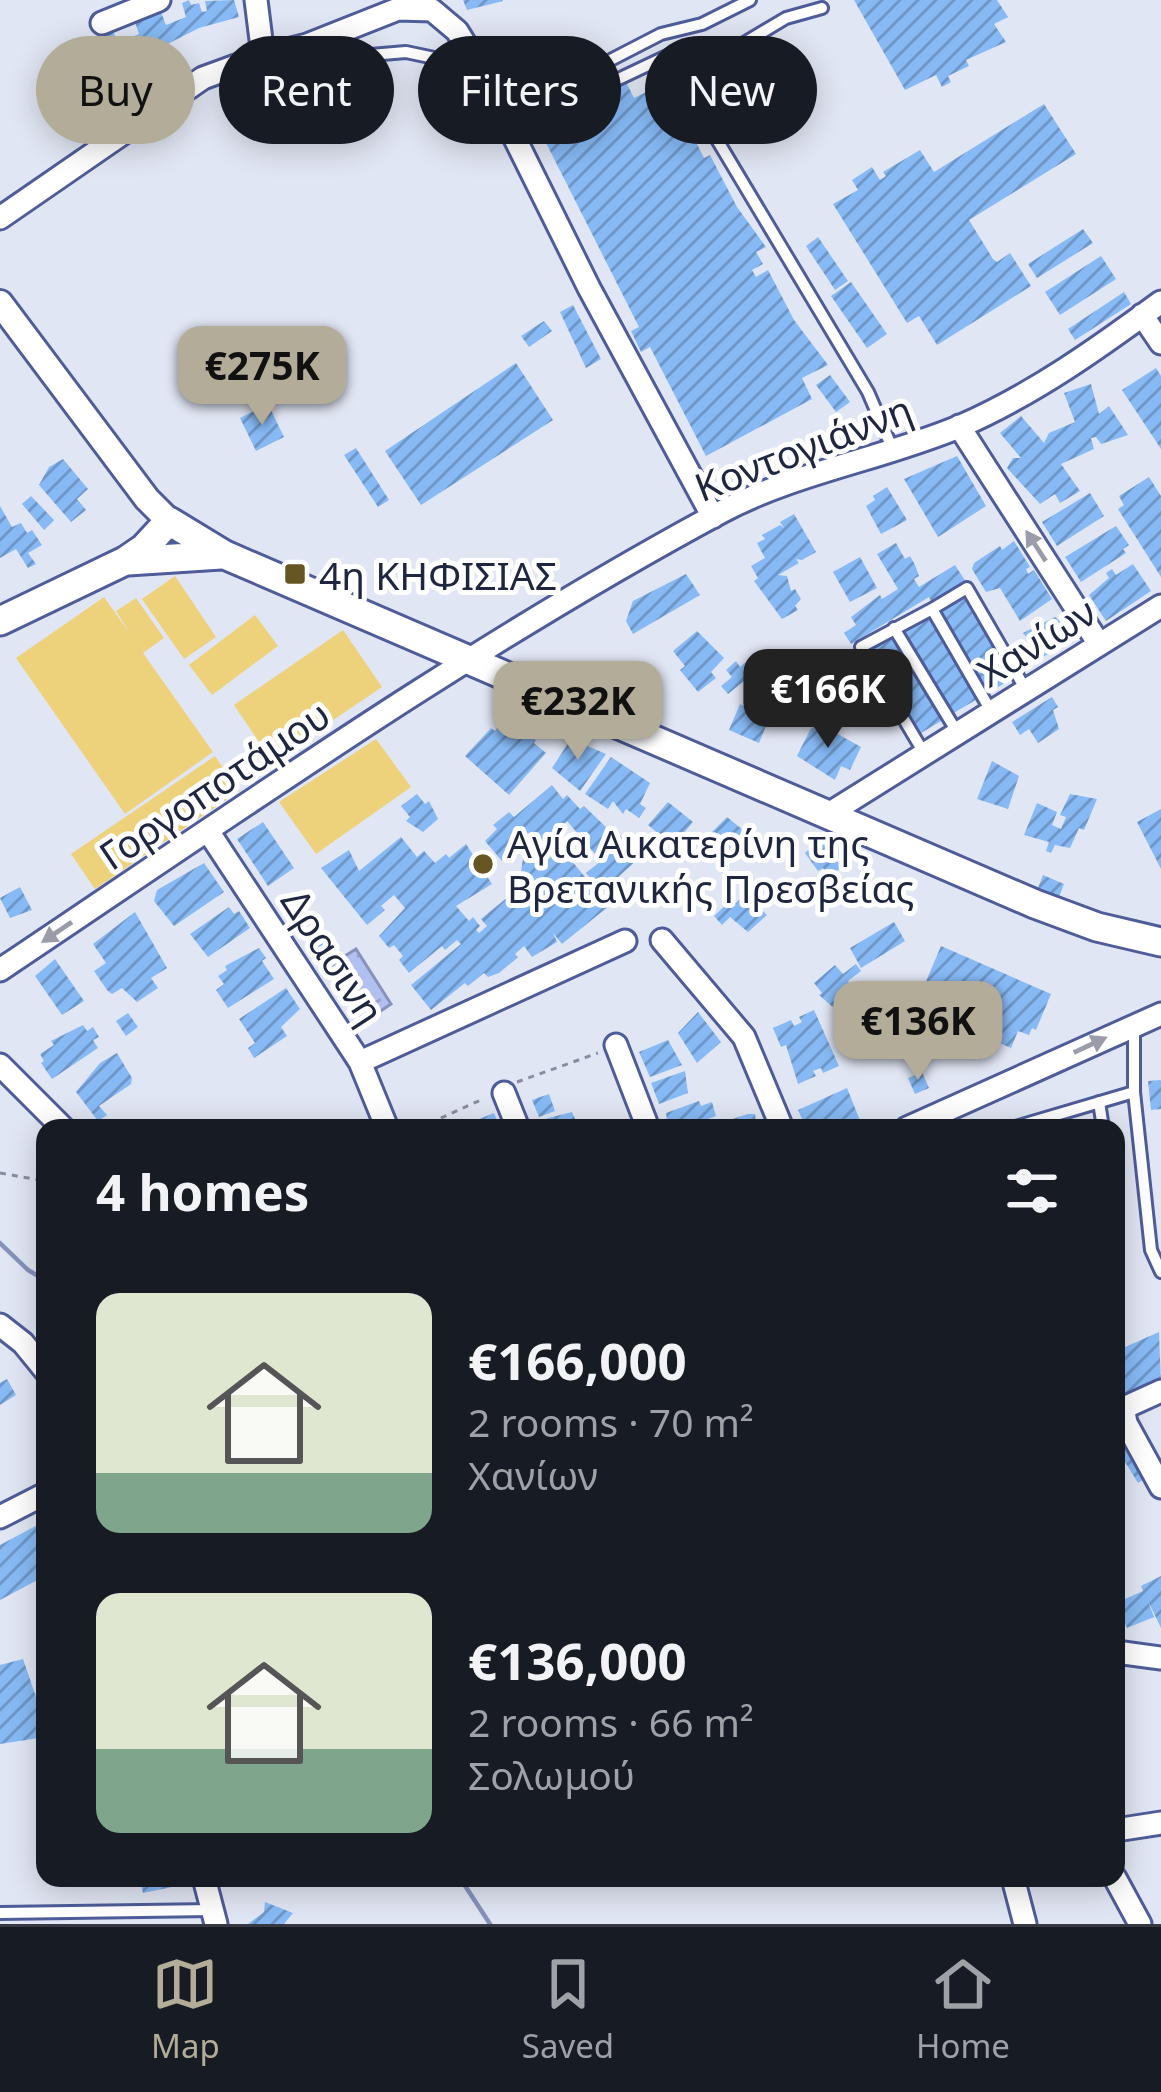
<!DOCTYPE html>
<html lang="en">
<head>
<meta charset="utf-8">
<style>
  body { margin:0; font-family:"Noto Sans",sans-serif; background:#20242c; color:#f1f3f6; height:100vh; display:flex; flex-direction:column; font-size:45px; white-space:nowrap }
  * { box-sizing:border-box; margin:0 }
  p { font-size:39px; color:#9ea1a6 }
  .icon { flex:none; width:66px; height:66px; fill:none; stroke:currentColor; stroke-width:2; stroke-linecap:round; stroke-linejoin:round }
  .map { position:relative; flex:1; overflow:hidden }
  .details { position:absolute; left:36px; top:1119px; width:1089px; height:768px; display:flex; flex-direction:column; background:#171b24; border-radius:24px; box-shadow:0 6px 30px #0003 }
  .details>* { flex:none }
  .guide { position:absolute; left:36px; top:36px; width:1089px; height:108px; display:flex; gap:24px }
  .price { position:absolute; translate:-50% -102px; padding:0 27px; border-radius:24px; background:#b2ac98; color:#111; font-size:39px; line-height:78px; filter:drop-shadow(0 3px 6px #0008) }
  .price::after { content:''; position:absolute; left:50%; top:72px; width:36px; height:27px; margin-left:-18px; background:inherit; clip-path:polygon(0 0,100% 0,50% 100%) }
  .price.current { background:#222; color:#fff }
  ul { padding:0; list-style:none }
  li { display:flex; align-items:center; gap:36px; height:300px; padding:0 60px }
  li span { display:grid; place-items:center; flex:none; width:336px; height:240px; border-radius:24px; color:#555 }
  li>.icon { margin-inline-start:auto }
  span .icon { width:144px; height:144px; fill:#fffc; stroke-width:1 }
  li b { font-size:51px }
  h2 { display:flex; justify-content:space-between; align-items:center; height:144px; padding:0 60px; font-size:51px }
  .chip { padding:0 42px; border-radius:54px; background:#171b24; box-shadow:0 6px 30px #0003; font-size:42px; line-height:108px }
  .chip.current { background:#b2ac98; color:#111 }
  .dock { display:flex; justify-content:space-around; align-items:center; height:168px; border-top:3px solid #363941; background:#171b24; font-size:33px; color:#9ea1a6 }
  .dock a { display:grid; justify-items:center; gap:6px }
  .dock .current { color:#b2ac98 }
  .map>svg:first-child { display:block }
</style>
</head>
<body>
<div class="map">
<svg width="1161" height="1924" viewBox="0 0 1161 1924">
  <defs>
    <pattern id="water-ripples" width="26" height="14" patternUnits="userSpaceOnUse" patternTransform="scale(3)"><rect width="26" height="14" fill="#b2c0f1"/><path d="M2 4q2-2 4 0t4 0M15 11q2-2 4 0t4 0" fill="none" stroke="#99a5d0"/></pattern>
    <pattern id="building-hatch" width="6" height="6" patternUnits="userSpaceOnUse" patternTransform="scale(3)"><rect width="6" height="6" fill="#87baf5"/><path d="M-1 1l2-2M0 6l6-6M5 7l2-2" fill="none" stroke="#6e97c8"/></pattern>
  </defs>
  <rect width="100%" height="100%" fill="#e1e6f4"/>
  <!-- green -->
  <path fill="#edd17b" d="M175,576L216,637L184,659L142,599Z
    M104,597L131,635L116,611L136,598L164,638L143,653L213,752L125,814L16,658Z
    M255,615L278,646L212,695L189,665Z
    M343,630L382,687L272,761L234,705Z
    M376,739L411,787L316,854L279,802Z
    M215,756L239,791L95,889L71,854Z"/>
  <!-- water -->
  <path fill="url(#water-ripples)" stroke="#8692bc" stroke-width="3" d="M356,949L391,1004L364,1022L332,973L328,975L324,969Z"/>
  <g fill="none" stroke-linecap="round" stroke-linejoin="round">
    <!-- stream -->
    <path stroke="#8692bc" stroke-width="4.5" d="M0,1243L28,1270L45,1280
      M460,1878L490,1924"/>
  </g>
  <!-- building -->
  <path fill="url(#building-hatch)" d="M189,0L191,5L199,3L202,12L207,11L205,1L234,0L239,17L199,28L156,50L155,44L145,48L147,53L129,61L121,41L139,34L135,22L161,12L166,25L186,17L182,3Z
    M463,0H502L503,1L467,10Z
    M854,0H997L1008,17L994,24L1006,42L966,60L969,66L948,76L951,82L942,87L936,75L905,90Z
    M113,31L124,57L96,69L85,43Z
    M626,82L634,98L658,86L685,138L692,134L704,158L710,155L737,207L766,247L756,252L763,264L752,270L756,277L768,270L794,320L828,365L802,378L812,399L706,456L650,347L641,352L631,331L639,327L538,127Z
    M1044,104L1076,154L969,220L993,259L997,262L1010,253L1031,286L937,345L919,316L907,323L833,204L858,190L852,180L872,167L880,180L886,176L883,172L920,150L934,172Z
    M1083,229L1093,243L1037,278L1028,264Z
    M818,237L848,281L835,290L806,246Z
    M1101,256L1116,279L1060,315L1045,292Z
    M851,282L887,334L867,348L831,296Z
    M1124,292L1131,304L1075,340L1068,329Z
    M573,305L601,359L586,368L560,312Z
    M544,321L552,331L529,347L521,336Z
    M516,363L553,420L421,505L385,451Z
    M1156,368L1161,376V449L1122,390Z
    M830,375L850,402L836,412L816,385Z
    M1091,384L1099,414L1109,406L1128,435L1101,444L1096,437L1091,438L1094,449L1061,464L1080,491L1060,503L1055,494L1040,504L1007,468L1013,458H1021L1000,433L1021,416L1044,443L1049,433L1075,422L1064,393Z
    M268,404L284,437L256,451L240,418Z
    M356,448L389,500L378,507L344,455Z
    M957,456L986,506L938,537L904,479Z
    M63,459L88,489L77,499L86,510L71,522L39,485L49,467Z
    M1149,477L1161,496V577L1118,509L1124,505L1119,496Z
    M887,487L907,520L881,534L866,506L875,500L873,496Z
    M1090,493L1104,516L1057,546L1042,522Z
    M31,496L54,520L44,530L22,504Z
    M0,506L12,527L21,523L27,533L32,530L42,545L28,553L36,564L28,568L16,549L0,558Z
    M794,514L816,552L802,560L796,559L799,563L778,575L787,576L791,591L795,589L801,599L795,606L798,610L782,619L754,581L758,578L751,566L765,558L757,543L765,539L762,535L780,525L784,528L780,522Z
    M1116,526L1129,545L1123,549L1126,553L1081,582L1065,557Z
    M1014,541L1030,567L1026,569L1028,574L1034,570L1052,599L1020,621L1000,588L986,592L972,569L974,563L1000,546L1002,550Z
    M896,543L905,559L910,556L915,565L919,576L914,579L919,587L955,565L966,582L933,605L929,597L851,644L844,633L856,625L851,617L880,595L882,599L898,589L877,554Z
    M860,557L877,588L850,602L833,572Z
    M1133,564L1151,591L1106,621L1089,595L1109,578L1106,573L1112,569L1116,575Z
    M686,574L700,595L633,634L626,621L633,601Z
    M965,593L1015,677L988,693L938,610Z
    M929,614L979,698L952,714L902,630Z
    M1055,617L1074,634L1072,641L1043,657L1023,633Z
    M697,631L724,658L711,672L716,678L698,692L680,670L685,666L673,651Z
    M893,636L943,720L916,736L866,653Z
    M736,661L740,667L746,662L754,673L728,694L721,686L732,677L726,670Z
    M862,676L872,687L859,698L849,687Z
    M1052,697L1058,707L1053,710L1059,729L1038,743L1029,729L1020,735L1012,722Z
    M740,704L769,719L759,743L729,730Z
    M506,718L536,740L534,743L546,753L509,795L465,756L491,728L495,731Z
    M818,723L861,747L850,770L841,766L835,780L797,756L810,730Z
    M571,739L606,754L580,791L552,768Z
    M611,757L650,783L640,804L646,808L639,818L626,809L623,814L613,801L608,809L585,794Z
    M992,761L1019,776L1008,809L977,799Z
    M552,785L563,799L567,795L580,809L584,806L609,830L613,827L639,858L602,892L586,873L601,861L567,821L549,841L554,846L557,843L609,906L562,944L553,933L557,942L532,957L524,946L515,954L518,957L499,973L488,977L484,973L468,986L465,983L431,1010L411,985L461,944L457,940L445,950L442,946L409,973L399,960L403,956L394,945L389,948L379,936L405,908L394,895L381,906L385,910L367,925L321,868L349,850L359,871L401,837L417,857L424,851L435,863L446,854L449,858L466,844L492,884L456,906L469,921L473,917L480,926L476,930L479,933L487,926L481,919L509,896L513,902L522,895L510,881L521,872L524,852L519,846L502,861L485,841L497,829L493,825L509,812L514,817Z
    M417,794L425,804L429,801L438,819L423,832L406,821L410,817L401,806Z
    M1070,794L1097,799L1084,830L1079,828L1070,848L1055,845L1051,853L1046,851L1049,842L1024,835L1037,803L1057,812L1052,825L1061,829L1066,817L1060,815Z
    M668,802L693,822L673,846L648,825Z
    M1161,809V869L1137,822Z
    M727,817L743,830L719,865L697,847Z
    M263,822L294,868L268,886L237,839Z
    M833,839L844,852L836,860L842,867L830,876L823,868L818,871L805,853L821,840L825,845Z
    M204,863L224,892L174,926L154,901L157,890Z
    M1043,875L1064,884L1059,897L1038,888Z
    M20,887L32,910L10,918L0,898Z
    M745,894L767,915L748,932L730,917L722,925L714,916L732,899L736,903Z
    M229,907L234,914L239,911L250,928L208,957L190,934Z
    M135,912L167,968L151,978L158,988L137,1002L122,988L112,994L107,990L94,971L106,963L93,944Z
    M894,922L905,941L861,968L850,948Z
    M326,935L336,951L321,961L311,946Z
    M941,946L1051,994L1036,1030L1032,1028L1029,1035L1018,1031L1011,1048L990,1039L988,1045L973,1038L976,1032L916,1005Z
    M259,948L266,958L262,961L274,979L228,1008L216,990L224,984L218,976L227,970L225,966Z
    M55,959L84,1001L62,1015L35,976Z
    M856,964L861,971L848,981L857,992L843,998L846,1001L835,1009L819,995L822,993L814,983L835,965L843,974Z
    M286,988L300,1009L281,1027L287,1036L254,1058L248,1048L255,1043L239,1019Z
    M814,1010L839,1066L823,1073L821,1068L813,1071L816,1076L798,1084L786,1045L781,1047L773,1028L791,1020L794,1026L802,1022L799,1017Z
    M698,1012L721,1042L697,1063L678,1033Z
    M128,1013L138,1027L126,1036L116,1021Z
    M83,1025L87,1031L93,1027L99,1037L93,1040L98,1048L52,1079L41,1063L44,1061L40,1054L54,1045L51,1041Z
    M668,1040L682,1065L650,1077L639,1052Z
    M117,1053L132,1078L131,1084L99,1106L107,1115L98,1121L76,1092L100,1063Z
    M685,1071L688,1093L659,1104L651,1083Z
    M922,1072L929,1088L915,1094L908,1078Z
    M1161,1080V1109L1151,1110L1148,1081Z
    M847,1088L863,1128H841L838,1120L827,1125L829,1128H806L798,1110Z
    M549,1094L555,1111L539,1117L532,1100Z
    M699,1101L701,1106L712,1102L716,1116L705,1120L708,1126L668,1128L666,1113Z
    M572,1112L579,1128H530L548,1118Z
    M494,1113L500,1128H457Z
    M748,1114H755L757,1128H725L723,1122Z
    M1159,1332L1161,1384L1127,1400L1123,1391L1116,1394V1351Z
    M7,1379L16,1395L0,1405V1383Z
    M1116,1422L1149,1476L1138,1483L1116,1447Z
    M45,1521V1576L0,1600V1545Z
    M1161,1576V1628L1148,1601L1154,1617L1127,1628L1116,1603L1143,1591L1141,1586Z
    M23,1659L45,1723V1737L0,1744V1665Z
    M140,1878H176L177,1886L143,1893Z
    M265,1902L293,1913L284,1924H248L264,1912Z"/>
  <g fill="none" stroke-linecap="round" stroke-linejoin="round">
    <!-- service casing -->
    <g stroke="#4e5c99" stroke-width="16">
      <path id="service" d="M309,46L335,58L406,52L477,67
        M667,56L868,392L893,450
        M531,101L661,34L702,24L750,0
        M511,130L667,56L714,61L786,18L822,8
        M932,609L967,588L1026,690
        M894,628L957,732
        M924,753L861,647L932,609L991,711
        M1134,1028V1092L1151,1250L1161,1272
        M1099,1102L1103,1128
        M1012,1128L1134,1092
        M0,1913L213,1910"/>
    </g>
    <!-- minor casing -->
    <g stroke="#4e5c99" stroke-width="27">
      <path id="minor" d="M256,0L263,56L307,45L398,9L432,10L457,31L480,68L589,288L713,517
        M102,23L159,0
        M0,218L203,78L263,56
        M1142,315L1161,343
        M959,426L1099,644
        M827,815L1161,606
        M208,831L360,1062L387,1128
        M662,940L744,1037L782,1128
        M0,970C236,812 470,647 721,512C796,472 883,459 961,426C1034,394 1097,349 1161,302
        M616,1045L648,1128
        M360,1062L625,941
        M0,1065L63,1128
        M504,1093L518,1128
        M907,1128L1161,1014
        M0,1325L23,1343L45,1370
        M1161,1391L1128,1406L1124,1412L1126,1423L1161,1487
        M0,1517L45,1494
        M1116,1652L1161,1658
        M1116,1830L1161,1823
        M204,1878L216,1924
        M1013,1878L1025,1924
        M1115,1878L1140,1924"/>
    </g>
    <!-- tertiary casing -->
    <g stroke="#4e5c99" stroke-width="30">
      <path id="tertiary" d="M0,303L147,499L169,521"/>
    </g>
    <!-- secondary casing -->
    <g stroke="#4e5c99" stroke-width="33">
      <path id="secondary" d="M128,561L221,555
        M0,621L125,561L144,548L169,521L225,555L1035,904L1097,927L1161,942"/>
    </g>
    <!-- path -->
    <path stroke="#888da1" stroke-width="3" stroke-dasharray="6 6" stroke-linecap="butt" d="M517,1082L598,1053
      M419,1128L483,1099
      M0,1173L45,1181"/>
    <!-- service -->
    <use href="#service" stroke="#fff" stroke-width="10"/>
    <!-- minor -->
    <use href="#minor" stroke="#fff" stroke-width="21"/>
    <!-- tertiary -->
    <use href="#tertiary" stroke="#fff" stroke-width="24"/>
    <!-- secondary -->
    <use href="#secondary" stroke="#fff" stroke-width="27"/>
  </g>
  <!-- one-way arrows -->
  <defs><path id="oneway-solid" d="M-6-.8H1V-3.2L6.5 0L1 3.2V.8H-6Z" transform="scale(3)"/></defs>
  <g fill="#9a9da9">
    <use href="#oneway-solid" transform="translate(1036 546) rotate(-123)"/>
    <use href="#oneway-solid" transform="translate(57 932) rotate(146)"/>
    <use href="#oneway-solid" transform="translate(1090 1045) rotate(-25)"/>
  </g>
  <!-- markers -->
  <g fill="#665624" stroke="#fff" stroke-width="4.5">
    <rect x="283" y="562" width="24" height="24" rx="6"/>
    <circle cx="483" cy="864" r="12"/>
  </g>
  <g text-anchor="middle" dominant-baseline="central" stroke-width="10" stroke-linejoin="round" paint-order="stroke">
    <!-- street labels -->
    <g font-size="39" fill="#1f2640" stroke="#fff">
      <text transform="translate(803 447) rotate(-21)">Κοντογιάννη</text>
      <text transform="translate(1036 641) rotate(-32)">Χανίων</text>
      <text transform="translate(214 784) rotate(-34)">Γοργοποτάμου</text>
      <text transform="translate(334 956) rotate(57)">Δρασινη</text>
    </g>
    <!-- poi labels -->
    <g font-size="39" fill="#1f2640" stroke="#fff" text-anchor="start">
      <text x="319" y="574">4η ΚΗΦΙΣΙΑΣ</text>
      <text x="507" y="842">Αγία Αικατερίνη της<tspan x="507" dy="45">Βρετανικής Πρεσβείας</tspan></text>
    </g>
  </g>
</svg>
<b class="price" style="left:262px;top:428px">€275K</b>
<b class="price current" style="left:828px;top:751px">€166K</b>
<b class="price" style="left:578px;top:763px">€232K</b>
<b class="price" style="left:918px;top:1083px">€136K</b>
<div class="guide">
<a class="chip current">Buy</a>
<a class="chip">Rent</a>
<a class="chip">Filters</a>
<a class="chip">New</a>
</div>
<section class="details">
<h2>4 homes<svg class="icon" aria-label="filters" viewBox="0 0 24 24"><path d="M4 7h16M4 17h16"/><circle cx="9" cy="7" r="2"/><circle cx="15" cy="17" r="2"/></svg></h2>
<ul>
<li><span style="background:linear-gradient(#dfe7d0 75%,#7fa58c 0)"><svg class="icon" aria-label="home" viewBox="0 0 24 24"><path d="M3 11l9-7 9 7M6 9v11h12V9"/></svg></span><div><b>€166,000</b><p>2 rooms · 70 m²</p><p>Χανίων</p></div></li>
<li><span style="background:linear-gradient(#dfe7d0 65%,#7fa58c 0)"><svg class="icon" aria-label="home" viewBox="0 0 24 24"><path d="M3 11l9-7 9 7M6 9v11h12V9"/></svg></span><div><b>€136,000</b><p>2 rooms · 66 m²</p><p>Σολωμού</p></div></li>
</ul>
</section>
</div>
<nav class="dock">
<a class="current"><svg class="icon" aria-label="map" viewBox="0 0 24 24"><path d="M3 6l6-2 6 2 6-2v14l-6 2-6-2-6 2zM9 4v14M15 6v14"/></svg>Map</a>
<a><svg class="icon" aria-label="saved" viewBox="0 0 24 24"><path d="M7 4h10v16l-5-4-5 4z"/></svg>Saved</a>
<a><svg class="icon" aria-label="home" viewBox="0 0 24 24"><path d="M3 11l9-7 9 7M6 9v11h12V9"/></svg>Home</a>
</nav>
</body>
</html>
